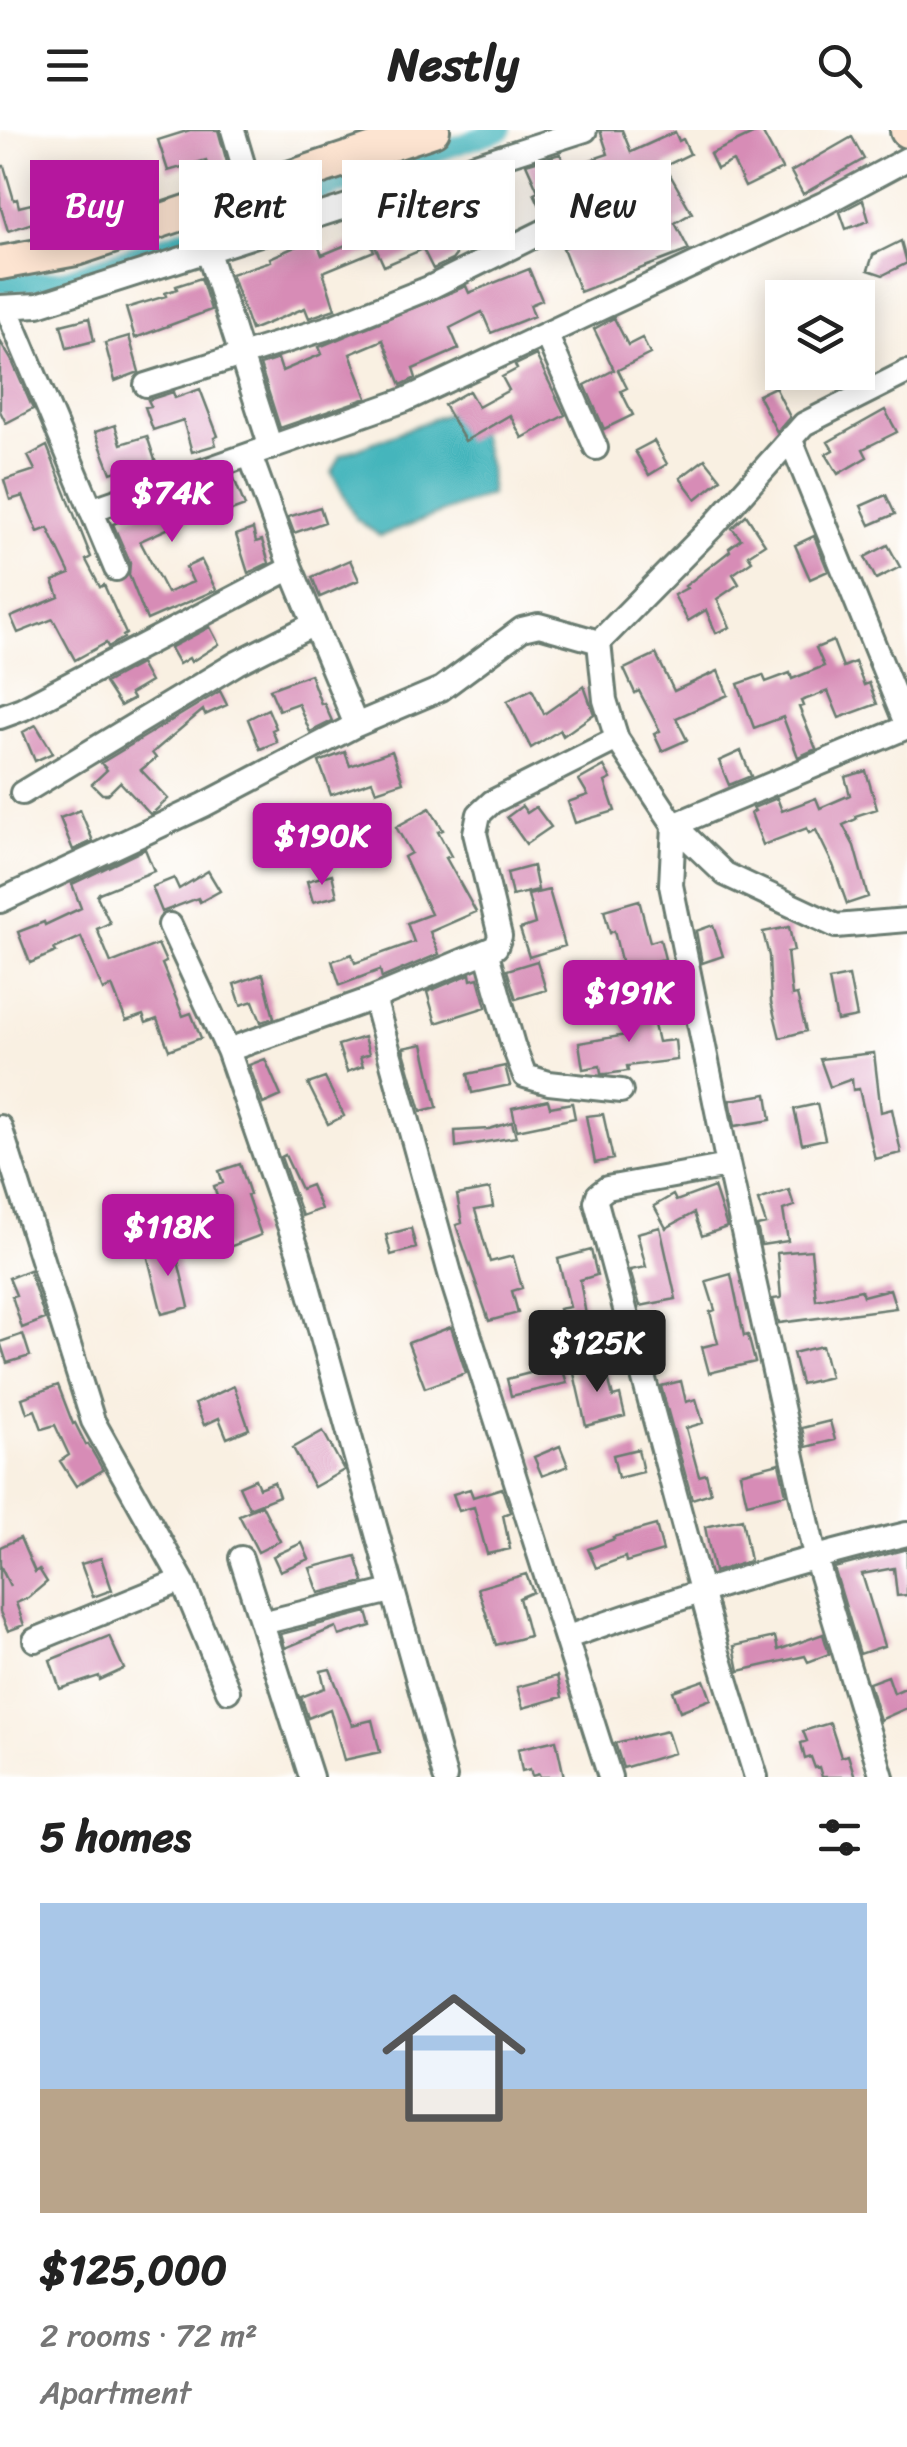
<!DOCTYPE html>
<html lang="en">
<head>
<meta charset="utf-8">
<style>
  body { margin:0; font-family:Sriracha,sans-serif; background:#f2f2f2; color:#222; height:100vh; display:flex; flex-direction:column; font-size:38px; white-space:nowrap }
  * { box-sizing:border-box; margin:0 }
  p { font-size:32px; color:#767676 }
  .icon { flex:none; width:55px; height:55px; fill:none; stroke:currentColor; stroke-width:2; stroke-linecap:round; stroke-linejoin:round }
  .map { position:relative; height:1647px; overflow:hidden }
  .panel { display:flex; flex-direction:column; background:#fff; flex:1 }
  .panel>* { flex:none }
  .top-card { position:absolute; left:30px; top:30px; width:848px; height:90px; display:flex; gap:20px }
  .fabs { position:absolute; left:765px; top:150px; display:grid; gap:20px }
  .fabs a { display:grid; place-items:center; width:110px; height:110px; border-radius:0px; background:#fff; box-shadow:0 5px 25px #0003; font-size:50px }
  .price { position:absolute; translate:-50% -85px; padding:0 22px; border-radius:10px; background:#b5179e; color:#fff; font-size:32px; line-height:65px; filter:drop-shadow(0 2px 5px #0008) }
  .price::after { content:''; position:absolute; left:50%; top:60px; width:30px; height:22px; margin-left:-15px; background:inherit; clip-path:polygon(0 0,100% 0,50% 100%) }
  .price.selected { background:#222; color:#fff }
  ul { padding:0; list-style:none }
  li { display:grid; align-content:center; gap:20px; height:530px; padding:0 40px }
  li span { display:grid; place-items:center; height:310px; border-radius:0px; color:#555 }
  li>.icon { margin-inline-start:auto }
  span .icon { width:180px; height:180px; fill:#fffc; stroke-width:1 }
  li b { font-size:42px }
  h2 { display:flex; justify-content:space-between; align-items:center; height:120px; padding:0 40px; font-size:42px }
  .chip { padding:0 35px; border-radius:0px; background:#fff; box-shadow:0 5px 25px #0003; font-size:35px; line-height:90px }
  .chip.selected { background:#b5179e; color:#fff }
  header { display:flex; justify-content:space-between; align-items:center; height:130px; padding:0 40px; background:#fff; font-size:45px; font-weight:800 }
  .map>svg:first-child { display:block }
</style>
</head>
<body>
<header><svg class="icon" aria-label="menu" viewBox="0 0 24 24"><path d="M4 6h16M4 12h16M4 18h16"/></svg>Nestly<svg class="icon" aria-label="search" viewBox="0 0 24 24"><circle cx="10" cy="10" r="6"/><path d="M15 15l6 6"/></svg></header>
<div class="map">
<svg width="907" height="1647" viewBox="0 0 907 1647">
  <rect width="100%" height="100%" fill="#fff"/>
  <filter id="ink" filterUnits="userSpaceOnUse"><feTurbulence type="fractalNoise" baseFrequency=".01" numOctaves="2"/><feDisplacementMap in="SourceGraphic" scale="20" xChannelSelector="R" yChannelSelector="G"/><feConvolveMatrix kernelMatrix="1 2 1 2 8 2 1 2 1" color-interpolation-filters="sRGB"/></filter>
  <filter id="wash" filterUnits="userSpaceOnUse"><feTurbulence type="fractalNoise" baseFrequency=".0048" numOctaves="4" result="noise"/><feDisplacementMap in="SourceGraphic" scale="40" xChannelSelector="R" yChannelSelector="G"/><feGaussianBlur stdDeviation="2.25" result="paint"/><feColorMatrix in="noise" values="0 0 0 0 0 0 0 0 0 0 0 0 0 0 0 0 0 1.4 0 .05"/><feComposite in="paint" operator="in"/></filter>
  <g filter="url(#wash)">
    <rect width="100%" height="100%" fill="#f9f0e2"/>
    <!-- water -->
    <path fill="#45b5bc" stroke="#327978" stroke-width="2.5" d="M459,279L477,291L489,337L491,364L380,406L356,389L332,343L341,325Z"/>
    <g fill="none" stroke-linecap="round" stroke-linejoin="round">
      <!-- canal -->
      <path stroke="#45b5bc" stroke-width="20" d="M0,154L61,150L502,0"/>
    </g>
    <g id="blocks">
      <!-- building -->
      <path fill="#d78cb6" d="M190,0H218L228,36L208,40L206,30L168,41L158,10Z
        M600,0H622L631,22L675,2L679,11L683,9L690,24L665,36L692,83L675,93L689,120L580,162L563,118L580,111L576,102L609,84L611,69L604,62L591,61L544,84L534,63L538,61L526,34L560,24L567,38L608,24Z
        M761,0L782,39L745,57L733,31L717,39L710,24Z
        M852,7L864,29L803,64L791,42Z
        M0,36H4L14,70L17,69L19,77L31,74L36,92L8,101L0,75Z
        M463,59L480,92L448,108L456,125L452,130L433,139L423,119L384,136L374,114L406,100L400,86L408,82L405,76L428,66L432,74Z
        M863,70L869,91L846,99L840,82Z
        M361,91L374,121L323,142L335,179L309,188L305,178L251,200L231,144L271,131L270,128L315,108L322,125L353,112L347,97Z
        M901,111L907,133L883,145L868,140L873,125Z
        M529,139L542,170L530,175L534,186L491,203L482,182L450,198L459,219L413,239L416,248L401,255L383,210L350,224L367,268L280,298L260,235L278,229L282,241L322,224L319,217L466,156L469,163Z
        M201,148L211,180L135,208L126,178L166,166L165,163L177,159L176,156Z
        M89,188L94,211L67,218L61,195Z
        M614,188L628,215L642,208L650,224L618,240L627,258L621,261L633,285L604,299L585,255L614,240L594,199Z
        M129,206L139,242L115,251L105,213Z
        M0,211L12,231L33,279L6,293L0,281Z
        M536,225L565,285L522,308L510,285L465,311L444,275L469,261L478,277L509,260L502,247L517,239L515,235Z
        M775,257L790,287L777,302L758,265Z
        M200,259L218,306L214,308L216,315L192,322L183,290L153,300L145,277L151,276L148,270L173,262L175,268Z
        M885,280L897,302L863,319L867,327L838,344L826,324L833,320L828,312Z
        M115,295L121,314L147,306L157,336L131,345L128,337L111,343L95,302Z
        M654,311L667,334L649,345L635,321Z
        M47,316L91,427L86,430L100,457L104,455L126,504L123,506L124,508L108,517L106,513L75,530L53,489L18,503L11,487L59,467L53,451L70,444L48,398L38,402L23,366L10,370L4,350L35,340L28,326Z
        M705,329L721,349L696,369L680,348Z
        M233,346L245,376L223,384L222,379L187,390L140,411L167,463L193,452L186,437L201,430L216,460L147,490L129,445L130,433L113,394Z
        M886,365L895,384L870,395L861,376Z
        M320,377L325,392L294,403L288,387Z
        M746,385L765,414L748,425L752,431L733,444L739,454L717,469L730,497L716,503L706,480L688,491L674,465L687,458L685,456L730,421L729,418L741,409L732,398Z
        M253,399L256,412L262,410L269,433L248,443L236,405Z
        M814,406L828,441L810,449L795,415Z
        M888,415L900,437L876,449L865,427Z
        M350,430L359,450L320,467L312,447Z
        M210,497L219,514L191,532L189,528L179,534L170,518Z
        M833,511L843,537L855,532L864,555L869,553L877,574L839,588L828,561L801,571L803,576L799,577L816,619L798,627L783,587L754,598L738,554L763,545L766,552L790,543L792,549L824,536L816,518Z
        M656,524L674,561L718,541L728,565L676,588L687,610L662,621L654,604L660,601L639,561L635,563L624,539Z
        M140,534L150,552L130,564L133,569L120,576L105,553Z
        M310,544L321,574L324,573L332,591L310,602L298,573L279,580L270,559Z
        M584,556L594,584L563,606L560,600L531,618L507,571L532,559L544,584Z
        M220,561L227,575L205,585L203,580L152,623L156,628L141,640L168,669L154,682L150,684L120,652L108,664H102L92,654L107,640L101,633Z
        M268,579L276,598L272,600L277,612L260,619L248,589Z
        M36,595L53,623L35,631L23,602Z
        M392,621L403,652L376,661L372,651L331,665L319,632L345,622L350,636Z
        M741,621L751,646L729,655L719,631Z
        M604,636L611,649L605,652L615,681L575,693L568,672L588,665L579,650Z
        M866,641L877,679L855,686L856,689L843,695L854,716L868,767L847,774L833,735L816,700L809,703L807,698L763,715L751,683L755,681L753,678L777,668L782,681L816,668L820,678L850,665L845,647Z
        M522,676L527,683L536,677L551,697L526,714L507,687Z
        M430,678L443,700L438,702L451,726L446,728L476,782L430,802L439,824L382,848L380,840L340,855L332,831L352,824L355,833L414,812L407,793L431,784L404,727L411,723L396,697Z
        M80,680L93,711L73,720L60,688Z
        M145,719L154,741L99,763L97,766L110,793L97,799L111,833L158,814L166,832L162,834L183,886L191,883L201,908L169,920L157,889L146,893L143,885L126,891L112,856L103,860L81,807L54,819L56,822L30,833L18,802L44,792L45,795L81,778L72,754Z
        M533,736L538,760L512,766L507,743Z
        M208,741L220,761L200,772L198,768L162,782L152,757L174,748L179,759Z
        M332,744L337,766L313,772L307,751Z
        M549,760L565,816L529,827L520,799L535,794L528,765Z
        M639,770L650,812L660,809L665,829L655,831L662,864L634,870L627,838L623,839L614,801L610,803L604,780Z
        M713,795L723,826L702,833L696,801Z
        M789,797L794,821L787,822L792,866L797,865L806,901L780,908L771,872L769,826L763,802Z
        M537,831L546,860L516,869L507,840Z
        M263,844L274,888L261,892L253,871L241,875L234,854Z
        M470,844L471,850L478,848L486,877L436,893L427,862Z
        M849,846L857,887L837,891L829,850Z
        M649,873L658,912L675,910L677,930L627,936L628,941L606,944H601L600,936L583,939L579,913L626,905L620,878Z
        M364,907L369,924L360,927L363,936L347,942L338,915Z
        M423,914L437,977L421,981L403,918Z
        M874,923L881,982L892,979L901,1023L875,1029L859,959L853,960L852,949L830,957L820,929Z
        M265,929L281,966L263,974L249,935Z
        M505,936L510,955L472,963L468,944Z
        M325,948L344,986L328,994L308,954Z
        M767,964L771,990L735,996L730,970Z
        M548,970L550,977L572,973L575,988L517,1000L512,978Z
        M817,974L825,1009L802,1014L794,979Z
        M603,984L613,1029L595,1033L586,986Z
        M512,992L516,1007L456,1017L455,1001L489,999Z
        M285,1025L301,1059L311,1055L321,1079L302,1086L281,1027Z
        M240,1034L250,1064L247,1065L261,1105L224,1119L215,1094L224,1090L214,1056L223,1053L219,1041Z
        M714,1057L727,1097L702,1106L694,1083L666,1098L654,1076L673,1065L676,1071Z
        M490,1059L493,1077L475,1080L490,1132L513,1126L522,1158L512,1161L518,1183L489,1191L456,1095L462,1093L457,1065Z
        M789,1060L794,1076L783,1080L788,1111L761,1115L757,1096L766,1094L758,1070Z
        M660,1097L676,1169L640,1176L630,1140L646,1137L637,1103Z
        M411,1098L416,1118L391,1125L386,1105Z
        M174,1114L189,1177L162,1184L146,1120Z
        M591,1120L597,1145L580,1150L589,1203L578,1205L575,1193L562,1195L559,1179L570,1177L558,1129Z
        M811,1120L816,1170L861,1160L863,1166L890,1159L896,1178L779,1193L773,1169L781,1168L777,1123Z
        M29,1140L45,1189L22,1198L12,1166L16,1165L9,1148Z
        M731,1144L744,1206L748,1205L755,1232L709,1243L702,1217L718,1213L710,1182L715,1180L706,1151Z
        M451,1197L466,1243L425,1258L408,1213Z
        M23,1204L30,1226L7,1233L0,1212Z
        M822,1216L830,1247L801,1254L793,1223Z
        M560,1231L567,1253L511,1266L507,1249L545,1239L544,1235Z
        M599,1233L601,1240L606,1239L613,1267L620,1265L625,1286L586,1296L573,1239Z
        M681,1251L686,1272L696,1269L703,1293L686,1298L699,1346L706,1344L711,1363L692,1369L661,1256Z
        M58,1255L73,1294L75,1293L86,1315L88,1314L103,1340L76,1356L60,1331L69,1325L55,1295L42,1299L35,1280L27,1283L22,1268Z
        M234,1256L249,1299L227,1308L219,1288L204,1295L195,1274Z
        M830,1291L835,1310L806,1317L802,1298Z
        M323,1301L344,1340L314,1357L293,1318Z
        M560,1316L568,1336L542,1346L534,1327Z
        M638,1319L643,1342L618,1348L613,1325Z
        M779,1333L786,1364L747,1373L740,1343Z
        M255,1349L259,1358L274,1352L279,1366L249,1378L239,1356Z
        M502,1358L510,1382L503,1385L510,1419L487,1424L474,1377L459,1381L453,1364L470,1359L473,1367Z
        M262,1375L280,1411L258,1422L239,1385Z
        M742,1389L750,1431L714,1442L705,1397Z
        M656,1395L663,1421L626,1432L625,1427L596,1438L588,1419L614,1409L613,1407Z
        M20,1408L35,1442L39,1439L47,1452L28,1468L16,1473L24,1495L8,1501L0,1482V1436L10,1456L0,1435V1417Z
        M302,1413L309,1429L280,1441L273,1426Z
        M907,1419V1465L897,1466L894,1438L862,1444L884,1516L860,1524L834,1438Z
        M356,1426L364,1452L319,1463L310,1438Z
        M101,1428L112,1460L93,1467L81,1434Z
        M526,1444L533,1462L519,1468L529,1506L496,1515L478,1458Z
        M367,1482L371,1496L339,1506L336,1497L285,1518L281,1504Z
        M823,1504L829,1524L808,1532L805,1526L739,1541L734,1516L775,1507L778,1520Z
        M109,1506L124,1539L100,1550L99,1546L60,1559L50,1530Z
        M330,1539L352,1595L372,1590L380,1622L344,1630L330,1579L308,1588L301,1567L325,1558L321,1541Z
        M557,1546L562,1567L523,1578L517,1557Z
        M888,1546L894,1563L907,1557V1578L880,1590L869,1553Z
        M704,1550L711,1569L680,1581L673,1561Z
        M830,1593L841,1627L848,1625L855,1647H822L819,1637L815,1638L811,1627L805,1629L801,1613L807,1611L803,1601Z
        M667,1601L674,1623L623,1638L615,1613Z
        M556,1610L564,1647H540L539,1644L532,1646L530,1639L522,1641L518,1619Z"/>
    </g>
  </g>
  <g filter="url(#ink)">
    <use href="#blocks" fill-opacity="0" stroke="#6b7c71" stroke-width="2.5"/>
    <g fill="none" stroke-linecap="round" stroke-linejoin="round">
      <!-- street casing -->
      <g stroke="#6b7c71" stroke-width="28">
        <path id="street" d="M233,0L251,61
          M208,122L271,318
          M0,177L38,175L585,0
          M6,177L116,439
          M546,204L596,318
          M907,242L804,294L714,395L599,512L605,570L617,609L674,695L725,744L836,796L907,790
          M146,255L334,196L429,158L597,75
          M790,308L907,596
          M250,325L291,438L356,595
          M91,380L405,270L823,74L907,29
          M0,587L22,579L291,438
          M22,663L237,533L314,494
          M0,771L204,675L356,595L441,559L522,499L539,495L599,512
          M170,795L228,920L299,1124L445,1647
          M487,824L513,915L525,946L549,953L621,961
          M374,868L451,1147L610,1647
          M228,920L374,868L496,817L500,806L475,703L479,684L492,672L617,609
          M0,997L93,1291L182,1450L228,1561
          M728,1036L607,1058L598,1065L596,1072L718,1523L756,1647
          M241,1428L311,1647
          M262,1493L391,1461
          M568,1507C680,1467 791,1431 907,1404
          M35,1510L182,1450
          M882,1647L815,1426L725,1020L671,755L674,695L907,597"/>
      </g>
      <!-- secondary casing -->
      <g stroke="#6b7c71" stroke-width="38">
        <path id="secondary" d="M907,0V1
          M0,133L76,119L433,0"/>
      </g>
      <!-- street -->
      <use href="#street" stroke="#fff" stroke-width="22"/>
      <!-- secondary -->
      <use href="#secondary" stroke="#fde4d1" stroke-width="32"/>
    </g>
  </g>
</svg>
<div class="fabs">
<a><svg class="icon" aria-label="layers" viewBox="0 0 24 24"><path d="M12 4l9 5-9 5-9-5zM3 14l9 5 9-5"/></svg></a>
</div>
<b class="price" style="left:172px;top:415px">$74K</b>
<b class="price" style="left:322px;top:758px">$190K</b>
<b class="price" style="left:629px;top:915px">$191K</b>
<b class="price" style="left:168px;top:1149px">$118K</b>
<b class="price selected" style="left:597px;top:1265px">$125K</b>
<div class="top-card">
<a class="chip selected">Buy</a>
<a class="chip">Rent</a>
<a class="chip">Filters</a>
<a class="chip">New</a>
</div>
</div>
<section class="panel">
<h2>5 homes<svg class="icon" aria-label="filters" viewBox="0 0 24 24"><path d="M4 7h16M4 17h16"/><circle cx="9" cy="7" r="2"/><circle cx="15" cy="17" r="2"/></svg></h2>
<ul>
<li><span style="background:linear-gradient(#a9c7e8 60%,#b9a48a 0)"><svg class="icon" aria-label="home" viewBox="0 0 24 24"><path d="M3 11l9-7 9 7M6 9v11h12V9"/></svg></span><div><b>$125,000</b><p>2 rooms · 72 m²</p><p>Apartment</p></div></li>
</ul>
</section>
</body>
</html>
